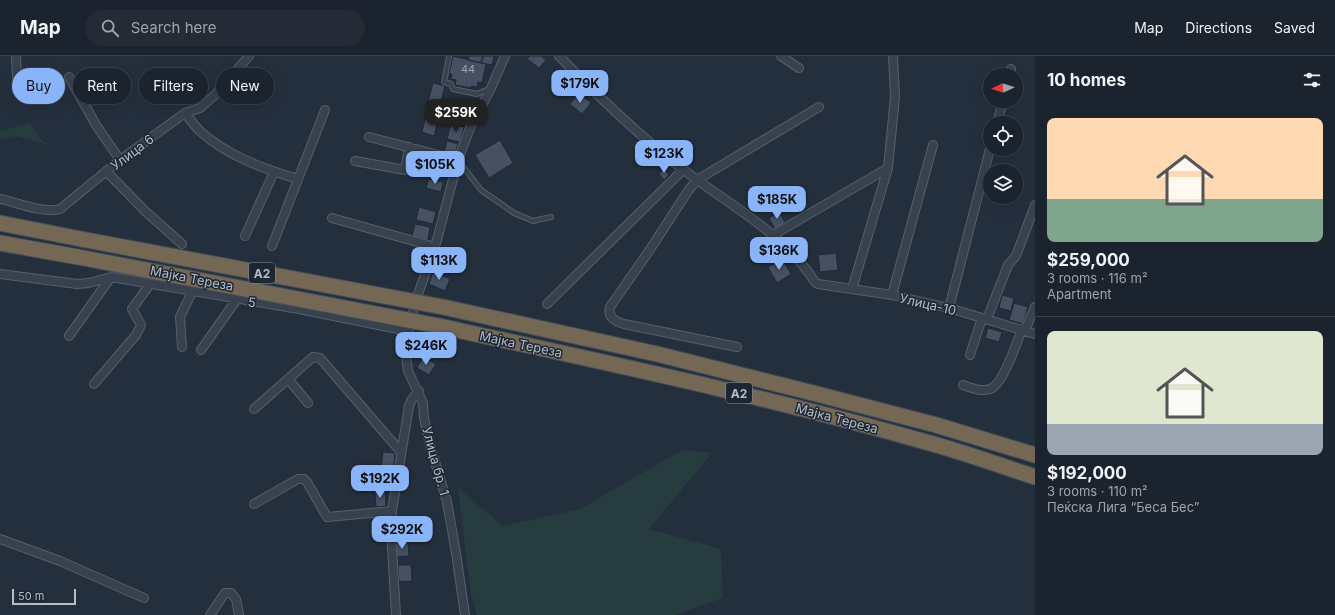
<!DOCTYPE html>
<html lang="en">
<head>
<meta charset="utf-8">
<style>
  body { margin:0; font-family:Inter,sans-serif; background:#242b36; color:#f1f3f6; height:100vh; display:flex; flex-direction:column; font-size:15px; white-space:nowrap }
  * { box-sizing:border-box; margin:0 }
  p { font-size:13px; color:#a0a4aa }
  .icon { flex:none; width:22px; height:22px; fill:none; stroke:currentColor; stroke-width:2; stroke-linecap:round; stroke-linejoin:round }
  .map { position:relative; flex:1; overflow:hidden }
  .sheet { display:flex; flex-direction:column; background:#1b232e; width:300px }
  .sheet>* { flex:none }
  .guide { position:absolute; left:12px; top:12px; width:380px; height:36px; display:flex; gap:8px }
  .needle { width:26px; rotate:266deg }
  .controls { position:absolute; left:983px; top:12px; display:grid; gap:8px }
  .controls a { display:grid; place-items:center; width:40px; height:40px; border-radius:50%; background:#1b232e; box-shadow:0 4px 16px #0002,0 0 0 1px #39404a; font-size:20px }
  .scale { position:absolute; left:12px; bottom:10px; width:64px; box-sizing:border-box; padding-left:4px; border:2px solid #b4bcc9; border-top:0; font-size:11px; line-height:14px; white-space:nowrap; color:#b4bcc9; -webkit-text-stroke:3px #1d2633; paint-order:stroke }
  .price { position:absolute; translate:-50% -34px; padding:0 9px; border-radius:8px; background:#8ab4f8; color:#111; font-size:13px; line-height:26px; filter:drop-shadow(0 1px 2px #0008) }
  .price::after { content:''; position:absolute; left:50%; top:24px; width:12px; height:9px; margin-left:-6px; background:inherit; clip-path:polygon(0 0,100% 0,50% 100%) }
  .price.active { background:#222; color:#fff }
  ul { padding:0; list-style:none }
  li { display:grid; align-content:center; gap:8px; height:212px; padding:0 12px }
  li+li { border-top:1px solid #39404a }
  li span { display:grid; place-items:center; height:124px; border-radius:8px; color:#555 }
  li>.icon { margin-inline-start:auto }
  span .icon { width:72px; height:72px; fill:#fffc; stroke-width:1 }
  li b { font-size:17px }
  h2 { display:flex; justify-content:space-between; align-items:center; height:48px; padding:0 12px; font-size:17px }
  .chip { padding:0 14px; border-radius:18px; background:#1b232e; box-shadow:0 4px 16px #0002,0 0 0 1px #39404a; font-size:14px; line-height:36px }
  .chip.active { background:#8ab4f8; color:#111 }
  header { display:flex; align-items:center; gap:24px; box-sizing:border-box; height:56px; padding:0 20px; background:#1b232e; border-bottom:1px solid #39404a }
  header strong { font-size:19px }
  nav { display:flex; gap:22px; margin-inline-start:auto; font-size:14px }
  .search { width:280px; height:36px; background:#242b36; display:flex; align-items:center; gap:10px; box-sizing:border-box; padding:0 14px; border-radius:22px; color:#a0a4aa; font-size:15px }
  main { display:flex; flex:1; min-height:0 }
  .map>svg:first-child { display:block }
</style>
</head>
<body>
<header>
<strong>Map</strong>
<div class="search"><svg class="icon" aria-label="search" viewBox="0 0 24 24"><circle cx="10" cy="10" r="6"/><path d="M15 15l6 6"/></svg>Search here</div>
<nav><a>Map</a><a>Directions</a><a>Saved</a></nav>
</header>
<main>
<div class="map">
<svg width="1035" height="559" viewBox="0 0 1035 559">
  <rect width="100%" height="100%" fill="#242f3e"/>
  <!-- green -->
  <path fill="#263c3f" d="M29,67L41,83L49,89L16,80L0,83V75Z
    M682,394L712,397L649,473L721,493L723,542L675,559H477L471,539L458,432L503,470L580,453Z"/>
  <!-- building -->
  <path fill="#455162" stroke="#1f2835" d="M453,0L486,8L482,27L478,26L477,31L471,30V32L455,29L456,24L451,23L452,18H449Z
    M469,0H483L481,7L468,4Z
    M483,0H494L492,9L481,7Z
    M530,0H541L546,4L539,12L527,3Z
    M433,27L445,30L439,52L427,49Z
    M579,37L591,47L582,58L570,48Z
    M426,60L438,64L434,80L422,76Z
    M451,68L464,71L460,86L447,83Z
    M500,84L513,107L489,122L475,99Z
    M447,85L458,88L455,98L444,96Z
    M433,108L445,111L443,119L431,116Z
    M664,113L669,119L664,124L659,118Z
    M429,123L443,126L441,136L426,132Z
    M419,151L436,156L433,168L416,164Z
    M780,156L785,167L775,173L769,162Z
    M415,168L430,171L428,184L412,180Z
    M836,197L838,214L820,216L818,199Z
    M782,203L791,218L777,227L768,211Z
    M433,216L450,223L445,235L429,228Z
    M1002,239L1014,242L1011,255L999,252Z
    M1014,247L1028,251L1023,268L1009,264Z
    M988,272L1002,276L999,286L985,282Z
    M423,301L436,308L429,319L417,312Z
    M383,396L395,397L393,414L381,413Z
    M375,435H385L386,450L376,451Z
    M408,486L409,500L397,501L396,487Z
    M398,509H411L412,525L399,526Z"/>
  <g fill="none" stroke-linecap="round" stroke-linejoin="round">
    <!-- lane casing -->
    <g stroke="#565f6c" stroke-width="6">
      <path id="lane" d="M449,1L444,26L451,28L453,33L477,38L489,33
        M458,104L481,134L514,157L533,165L551,161"/>
    </g>
    <!-- street casing -->
    <g stroke="#565f6c" stroke-width="10">
      <path id="street" d="M16,0L17,21
        M559,0C599,41 638,79 684,114C729,149 784,177 815,226L818,228L892,239L949,252L1035,278
        M781,0L799,12
        M1010,19L1011,13
        M69,21L96,69L120,104
        M185,57C190,63 195,71 201,76C228,100 264,113 298,123
        M997,67L1003,45
        M369,81L458,104
        M355,105L405,114L409,91
        M106,115L145,155L182,188
        M0,143C15,146 45,158 60,153L120,104L185,57L200,52L215,39L249,0
        M332,162L435,191
        M773,179L888,112
        M245,180L274,116
        M272,190L325,54
        M0,218L77,228L89,227L111,221L299,253L408,275
        M852,233L888,112L895,41L893,0
        M892,239L933,89
        M547,248L683,114
        M949,252L990,93
        M987,263L1008,209L1016,200L1035,149
        M1025,274L1035,251
        M69,280L111,221
        M182,291L180,261L192,236
        M737,291L624,268C616,266 607,261 610,251L649,195L688,135L697,124L819,51
        M201,294L237,243
        M970,299L982,262
        M288,323L308,347
        M94,328L136,279L141,269L132,253L150,228
        M963,329C972,332 981,336 990,333C1003,329 1017,286 1022,273
        M254,353L313,301L320,302L400,395
        M254,448L298,423H304L307,426L327,461L392,455
        M0,483L60,505L144,542
        M210,559L225,537H231L236,543L239,559
        M396,559L391,477L392,455L409,350L412,343L419,335
        M465,559L456,497L447,446L430,389L424,362L423,347L408,315L405,291L416,244L437,184L458,104L470,72L491,32L505,0"/>
    </g>
    <!-- highway casing -->
    <g stroke="#434c59" stroke-width="17">
      <path id="highway" d="M0,167L81,183
        M0,187L78,201
        M443,251L657,298L817,338L936,369L1035,399
        M439,270C602,306 765,340 926,386C963,396 999,409 1035,421"/>
    </g>
    <!-- lane -->
    <use href="#lane" stroke="#38414e" stroke-width="4"/>
    <!-- street -->
    <use href="#street" stroke="#38414e" stroke-width="8"/>
    <!-- highway -->
    <use href="#highway" stroke="#746855" stroke-width="15"/>
    <!-- highway-bridge casing -->
    <g stroke="#434c59" stroke-width="17" stroke-linecap="butt">
      <path id="highway-bridge" d="M81,183L443,251
        M78,201L439,270"/>
    </g>
    <!-- highway-bridge -->
    <use href="#highway-bridge" stroke="#746855" stroke-width="15"/>
  </g>
  <g text-anchor="middle" dominant-baseline="central" stroke-width="3" stroke-linejoin="round" paint-order="stroke">
    <!-- number labels -->
    <g font-size="11" fill="#98a1af">
      <text x="468" y="13">44</text>
    </g>
    <!-- shield labels -->
    <g fill="#1d2633" stroke="#878f9c" stroke-width="1">
      <rect x="249" y="207" width="26" height="20" rx="3"/>
      <rect x="726" y="327" width="26" height="20" rx="3"/>
    </g>
    <g font-size="12" font-weight="bold" fill="#b4bcc9">
      <text x="262" y="217">A2</text>
      <text x="739" y="337">A2</text>
    </g>
    <!-- street labels -->
    <g font-size="13" fill="#b4bcc9" stroke="#1d2633">
      <text transform="translate(132 96) rotate(-37)">Улица 6</text>
      <text transform="translate(192 222) rotate(11)">Мајка Тереза</text>
      <text transform="translate(252 246) rotate(9)">5</text>
      <text transform="translate(928 248) rotate(13)">Улица-10</text>
      <text transform="translate(521 288) rotate(12)">Мајка Тереза</text>
      <text transform="translate(837 362) rotate(15)">Мајка Тереза</text>
      <text transform="translate(436 405) rotate(75)">Улица бр. 1</text>
    </g>
  </g>
</svg>
<div class="controls">
<a><svg class="needle" viewBox="-14 -14 28 28"><path d="M0-13l5 13h-10z" fill="#e53935"/><path d="M0 13l5-13h-10z" fill="#a0a4aa"/></svg></a>
<a><svg class="icon" aria-label="locate" viewBox="0 0 24 24"><circle cx="12" cy="12" r="6"/><path d="M12 2v4M12 18v4M2 12h4M18 12h4"/></svg></a>
<a><svg class="icon" aria-label="layers" viewBox="0 0 24 24"><path d="M12 4l9 5-9 5-9-5zM3 14l9 5 9-5"/></svg></a>
</div>
<div class="scale">50 m</div>
<b class="price" style="left:580px;top:48px">$179K</b>
<b class="price active" style="left:456px;top:77px">$259K</b>
<b class="price" style="left:664px;top:118px">$123K</b>
<b class="price" style="left:435px;top:129px">$105K</b>
<b class="price" style="left:777px;top:164px">$185K</b>
<b class="price" style="left:779px;top:215px">$136K</b>
<b class="price" style="left:439px;top:225px">$113K</b>
<b class="price" style="left:426px;top:310px">$246K</b>
<b class="price" style="left:380px;top:443px">$192K</b>
<b class="price" style="left:402px;top:494px">$292K</b>
<div class="guide">
<a class="chip active">Buy</a>
<a class="chip">Rent</a>
<a class="chip">Filters</a>
<a class="chip">New</a>
</div>
</div>
<section class="sheet">
<h2>10 homes<svg class="icon" aria-label="filters" viewBox="0 0 24 24"><path d="M4 7h16M4 17h16"/><circle cx="9" cy="7" r="2"/><circle cx="15" cy="17" r="2"/></svg></h2>
<ul>
<li><span style="background:linear-gradient(#ffd9b3 65%,#7fa58c 0)"><svg class="icon" aria-label="home" viewBox="0 0 24 24"><path d="M3 11l9-7 9 7M6 9v11h12V9"/></svg></span><div><b>$259,000</b><p>3 rooms · 116 m²</p><p>Apartment</p></div></li>
<li><span style="background:linear-gradient(#dfe7d0 75%,#9aa5b1 0)"><svg class="icon" aria-label="home" viewBox="0 0 24 24"><path d="M3 11l9-7 9 7M6 9v11h12V9"/></svg></span><div><b>$192,000</b><p>3 rooms · 110 m²</p><p>Пеќска Лига “Беса Бес”</p></div></li>
</ul>
</section>
</main>
</body>
</html>
